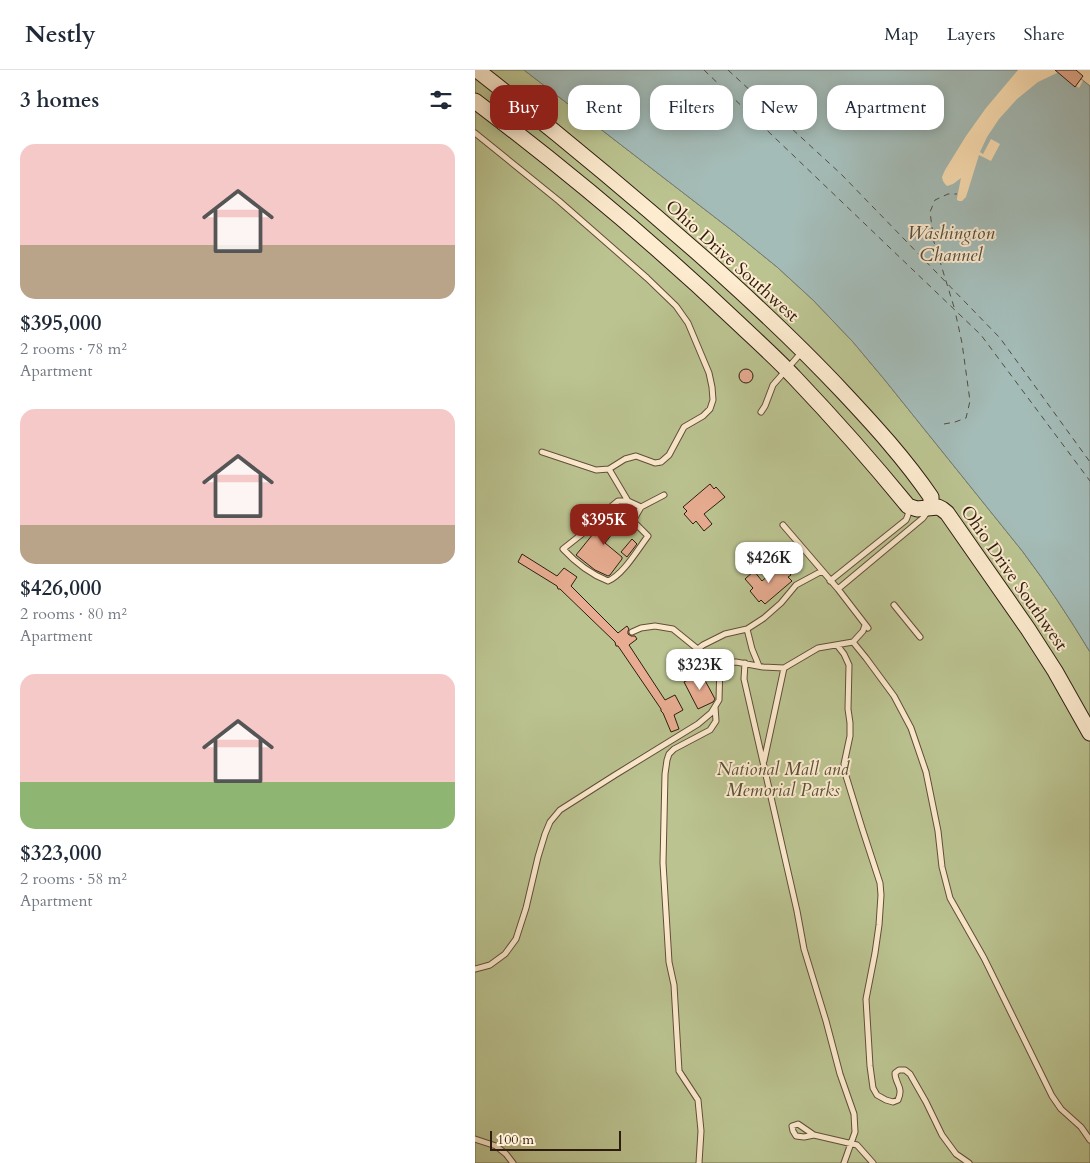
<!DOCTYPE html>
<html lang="en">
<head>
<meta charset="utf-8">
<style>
  body { margin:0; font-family:Cardo,serif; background:#f2f2f3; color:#1f2937; height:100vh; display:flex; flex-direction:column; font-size:19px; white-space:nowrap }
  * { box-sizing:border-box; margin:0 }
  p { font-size:16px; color:#747a83 }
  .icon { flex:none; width:28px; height:28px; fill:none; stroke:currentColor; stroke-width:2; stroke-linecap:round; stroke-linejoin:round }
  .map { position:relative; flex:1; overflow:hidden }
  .panel { display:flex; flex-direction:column; background:#fff; width:475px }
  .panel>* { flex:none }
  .banner { position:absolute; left:15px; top:15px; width:475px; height:45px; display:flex; gap:10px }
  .scale { position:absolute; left:15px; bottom:12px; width:131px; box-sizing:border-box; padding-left:5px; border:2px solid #2d1d10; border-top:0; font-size:14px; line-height:18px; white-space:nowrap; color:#2d1d10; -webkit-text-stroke:4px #feecd0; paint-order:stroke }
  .price { position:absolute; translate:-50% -42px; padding:0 11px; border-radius:10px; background:#fff; color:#222; font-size:16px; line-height:32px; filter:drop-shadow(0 1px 2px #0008) }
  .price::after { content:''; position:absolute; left:50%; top:30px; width:15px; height:11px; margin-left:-8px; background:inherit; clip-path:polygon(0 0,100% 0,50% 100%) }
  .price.current { background:#8f2418; color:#fff }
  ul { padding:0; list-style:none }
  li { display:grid; align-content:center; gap:10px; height:265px; padding:0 20px }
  li span { display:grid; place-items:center; height:155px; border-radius:15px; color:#555 }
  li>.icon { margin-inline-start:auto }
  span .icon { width:90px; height:90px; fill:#fffc; stroke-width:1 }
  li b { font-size:21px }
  h2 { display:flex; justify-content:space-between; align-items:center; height:60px; padding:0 20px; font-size:21px }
  .tag { padding:0 18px; border-radius:15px; background:#fff; box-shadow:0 2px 12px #0003; font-size:18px; line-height:45px }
  .tag.current { background:#8f2418; color:#fff }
  header { display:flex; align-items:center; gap:30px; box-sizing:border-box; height:70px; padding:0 25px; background:#fff; border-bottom:1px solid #e0e1e3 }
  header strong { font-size:24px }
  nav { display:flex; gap:28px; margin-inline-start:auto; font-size:18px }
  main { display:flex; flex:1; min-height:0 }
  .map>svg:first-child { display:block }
</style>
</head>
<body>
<header>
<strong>Nestly</strong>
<nav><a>Map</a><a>Layers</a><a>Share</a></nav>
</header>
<main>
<section class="panel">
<h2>3 homes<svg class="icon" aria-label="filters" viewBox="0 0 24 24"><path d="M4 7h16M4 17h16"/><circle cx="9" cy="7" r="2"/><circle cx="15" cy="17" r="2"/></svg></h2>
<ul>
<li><span style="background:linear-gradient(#f6c9c9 65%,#b9a48a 0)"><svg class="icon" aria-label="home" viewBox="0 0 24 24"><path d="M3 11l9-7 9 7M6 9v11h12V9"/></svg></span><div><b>$395,000</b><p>2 rooms · 78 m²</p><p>Apartment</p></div></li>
<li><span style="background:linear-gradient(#f6c9c9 75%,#b9a48a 0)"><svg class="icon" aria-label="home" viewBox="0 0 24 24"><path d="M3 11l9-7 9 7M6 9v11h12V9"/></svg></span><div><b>$426,000</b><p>2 rooms · 80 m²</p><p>Apartment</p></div></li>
<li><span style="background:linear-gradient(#f6c9c9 70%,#8fb573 0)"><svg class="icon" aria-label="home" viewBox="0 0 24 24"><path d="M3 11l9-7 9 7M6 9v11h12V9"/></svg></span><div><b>$323,000</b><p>2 rooms · 58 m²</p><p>Apartment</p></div></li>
</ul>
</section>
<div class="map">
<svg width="615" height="1093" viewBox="0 0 615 1093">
  <rect width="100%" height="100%" fill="#fee2b6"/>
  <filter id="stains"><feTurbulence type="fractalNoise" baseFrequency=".004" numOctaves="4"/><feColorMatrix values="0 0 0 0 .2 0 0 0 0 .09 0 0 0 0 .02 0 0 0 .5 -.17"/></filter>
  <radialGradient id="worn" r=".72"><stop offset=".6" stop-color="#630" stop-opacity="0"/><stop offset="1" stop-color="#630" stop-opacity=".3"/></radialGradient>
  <!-- green -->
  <path fill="#bbc491" stroke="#747050" d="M0,0H49L259,162L302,197L338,230L378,272L409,309L548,482C572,514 594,547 615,582V1093H0Z"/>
  <!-- water -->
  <path fill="#a4bcb8" stroke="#747c75" d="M49,0H595L615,16V582C594,547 572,514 548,482L409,309L378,272L338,230L302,197L259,162Z"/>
  <!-- pier -->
  <path fill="#fee2b6" d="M543,0H595L608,11L604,18L584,2L563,12L542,29L524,49L512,67L505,82L508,84L516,69L525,74L516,91L504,85L491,127L487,131H484L482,130V128L486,108L478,114L472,116L470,114L468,111L467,107L470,100L491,66L511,38Z"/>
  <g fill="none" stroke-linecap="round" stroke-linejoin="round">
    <!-- ferry -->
    <path stroke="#514d42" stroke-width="1" stroke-dasharray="6 5" stroke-linecap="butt" d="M229,0L506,265L615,411
      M253,0L366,104L525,268L615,392
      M479,237L459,172L455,142L460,130L473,124H482
      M469,354L480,352L491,348L495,331L487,273L480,241"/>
  </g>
  <!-- building -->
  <path fill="#e7ac91" stroke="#2d1d10" d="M580,0H601L608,6L600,17Z
    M264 306a7 7 0 1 1 14 0a7 7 0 1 1-14 0Z
    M235,414L239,419L241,417L250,427L229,444L237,454L229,461L221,451L218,454L209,444L212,441L208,437Z
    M145,435H147L155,441L130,473L147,487V489L135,505L133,506L120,500L101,485L118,464L121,466Z
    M157,469L162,474L152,487L146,482Z
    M47,484L82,506L89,498L102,507L96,516L143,563L152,556L154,559L153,561V564L156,566H160L162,569L154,575L190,630L200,625L208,640L199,645L204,659L196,662L188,643L186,641V639L143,576H141L140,572L85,519H83L82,516L43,492Z
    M307,494L316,505L313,507L317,511L290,534L286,530L284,532L275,521L278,518L270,509L279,501L287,511Z
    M226,603L240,629L238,632L223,639L209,612Z"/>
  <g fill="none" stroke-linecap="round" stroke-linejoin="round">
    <!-- lane casing -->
    <g stroke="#614e3a" stroke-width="7">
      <path id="lane" d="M0,63L84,131L172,208L201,236L213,253L234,303L237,317L238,330L235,339L228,346L209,357L194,385L186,392L180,393L161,386L150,389L134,399L121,400L67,382
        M286,342L290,336L298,315L326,283
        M134,399L153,431
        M166,437L153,431H143L108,460L107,464L88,479C101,493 115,504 133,511C148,505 163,479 173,466L158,451L166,437L189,425
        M308,455L363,519L393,558
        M355,511L431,450L433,445V439
        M363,519L448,448L453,441
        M419,535L445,567
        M272,559L277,579L284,596
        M157,562L166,558L180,556L198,559L230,585L245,593L261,592L288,597L309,598L343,578L378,572L391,588L419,626L436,658L451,702L463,761L467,797L475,828L509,888L577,1026L586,1039L606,1057L615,1070
        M378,572L388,561L390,555
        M362,575L369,584L374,595L373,639L375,653V666L369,694L371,706L387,758L405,813L406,825L404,855L400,883L391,929L395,996L398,1018L402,1025L411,1030L418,1032L423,1030C429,1017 420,1014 420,1003L424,1000H430L435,1004L451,1032L467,1065L481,1084L494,1093
        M223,579L228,575L250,564L272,559L289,548L306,533L321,515L347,501
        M270,593L269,609L309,784L322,841L329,879L351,951L365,1004L379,1044L380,1062L369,1093
        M289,691L309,598
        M0,899L15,895L30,884L41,869L51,838L63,787L70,764L75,752L85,740L140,705L223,654L236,643L244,630L245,593
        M339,1065L329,1067L321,1066L318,1061L317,1056L323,1054L339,1065L382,1075L398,1093
        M0,1069L21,1076L31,1084L38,1093
        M224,1093L226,1061L223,1030L204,1001L199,915L194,892L188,793L190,704L192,690L194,684L199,679L235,660L241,651L240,637"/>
    </g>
    <!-- secondary casing -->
    <g stroke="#2d1d10" stroke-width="17">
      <path id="secondary" d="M2,0C80,61 157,125 232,191C279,233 325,276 368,322C399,355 430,389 456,427V431L455,437
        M0,31C91,100 180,174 263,253C282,271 302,289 320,308C360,350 397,392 433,436L442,439L463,437L467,439L472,443L553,559L580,601L615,663"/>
    </g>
    <!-- lane -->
    <use href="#lane" stroke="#feecd0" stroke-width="5"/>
    <!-- secondary -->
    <use href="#secondary" stroke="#feecd0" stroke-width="15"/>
  </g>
  <g text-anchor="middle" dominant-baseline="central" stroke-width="4" stroke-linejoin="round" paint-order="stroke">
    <!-- street labels -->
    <g font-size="18" fill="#2d1d10" stroke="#feecd0">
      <text transform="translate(257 191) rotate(42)">Ohio Drive Southwest</text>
      <text transform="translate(539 508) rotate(55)">Ohio Drive Southwest</text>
    </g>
    <!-- park labels -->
    <g font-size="18" font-style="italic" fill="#584f37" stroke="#feecd0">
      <text x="308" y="699">National Mall and<tspan x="308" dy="21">Memorial Parks</tspan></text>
    </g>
    <!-- water labels -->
    <g font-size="19" font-style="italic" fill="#514d42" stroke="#feecd0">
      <text x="476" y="163">Washington<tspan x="476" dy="22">Channel</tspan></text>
    </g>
  </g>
  <rect width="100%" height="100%" filter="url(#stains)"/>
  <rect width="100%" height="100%" fill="url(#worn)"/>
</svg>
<div class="scale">100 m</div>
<b class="price current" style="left:129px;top:476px">$395K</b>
<b class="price" style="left:294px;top:514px">$426K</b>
<b class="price" style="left:225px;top:621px">$323K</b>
<div class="banner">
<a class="tag current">Buy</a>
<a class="tag">Rent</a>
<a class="tag">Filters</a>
<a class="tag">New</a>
<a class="tag">Apartment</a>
</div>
</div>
</main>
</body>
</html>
